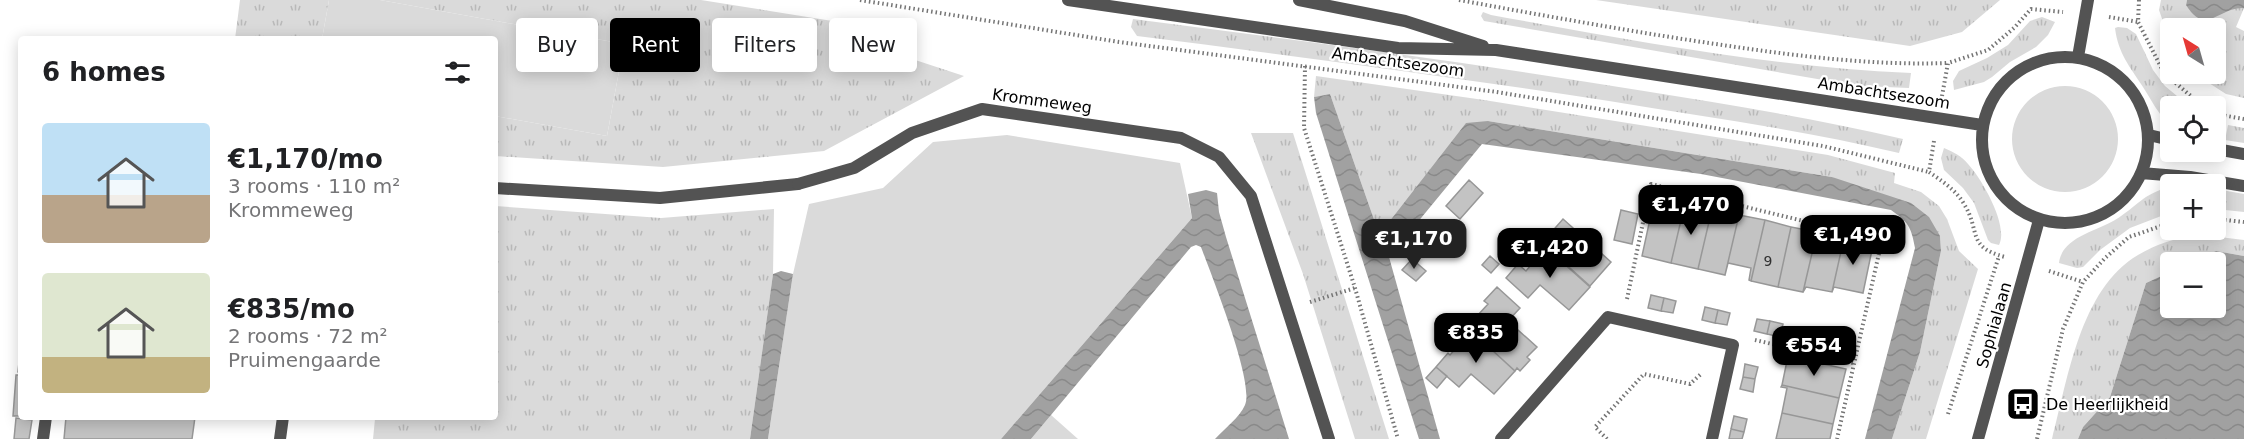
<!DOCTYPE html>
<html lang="en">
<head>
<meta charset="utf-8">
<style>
  body { margin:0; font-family:"DejaVu Sans",sans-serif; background:#f2f2f2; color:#202124; height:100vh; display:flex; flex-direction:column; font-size:22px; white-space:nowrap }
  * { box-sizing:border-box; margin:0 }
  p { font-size:20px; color:#757577 }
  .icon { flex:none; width:33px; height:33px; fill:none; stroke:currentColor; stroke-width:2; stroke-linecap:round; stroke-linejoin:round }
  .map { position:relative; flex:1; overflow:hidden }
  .sheet { position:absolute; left:18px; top:36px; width:480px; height:384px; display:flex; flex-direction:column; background:#fff; border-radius:6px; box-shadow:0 3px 15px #0003 }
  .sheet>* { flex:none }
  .banner { position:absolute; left:516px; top:18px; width:570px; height:54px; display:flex; gap:12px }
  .needle { width:39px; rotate:323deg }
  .tools { position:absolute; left:2160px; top:18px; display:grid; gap:12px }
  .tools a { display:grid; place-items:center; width:66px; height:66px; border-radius:6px; background:#fff; box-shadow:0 3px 15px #0003; font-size:30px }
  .price { position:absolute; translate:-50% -51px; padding:0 14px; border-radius:12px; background:#000; color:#fff; font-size:20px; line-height:39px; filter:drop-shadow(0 2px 3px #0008) }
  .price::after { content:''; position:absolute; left:50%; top:36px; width:18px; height:14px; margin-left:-9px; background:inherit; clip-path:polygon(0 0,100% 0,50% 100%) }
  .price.active { background:#222; color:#fff }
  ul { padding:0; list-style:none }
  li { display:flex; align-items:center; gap:18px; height:150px; padding:0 24px }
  li span { display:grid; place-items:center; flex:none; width:168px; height:120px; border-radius:6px; color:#555 }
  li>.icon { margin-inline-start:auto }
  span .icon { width:72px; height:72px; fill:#fffc; stroke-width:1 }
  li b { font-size:26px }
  h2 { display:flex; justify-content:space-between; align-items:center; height:72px; padding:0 24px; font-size:26px }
  .chip { padding:0 21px; border-radius:6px; background:#fff; box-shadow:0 3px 15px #0003; font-size:21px; line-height:54px }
  .chip.active { background:#000; color:#fff }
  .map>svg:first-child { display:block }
</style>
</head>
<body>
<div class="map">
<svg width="2244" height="439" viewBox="0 0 2244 439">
  <defs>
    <pattern id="grass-tufts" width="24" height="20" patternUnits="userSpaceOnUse" patternTransform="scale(1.5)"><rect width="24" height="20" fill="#dadada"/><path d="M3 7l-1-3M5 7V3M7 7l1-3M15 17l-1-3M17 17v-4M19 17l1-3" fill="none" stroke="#b9b9b9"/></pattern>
    <pattern id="water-waves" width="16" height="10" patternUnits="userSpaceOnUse" patternTransform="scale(1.5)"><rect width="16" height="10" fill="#a1a1a1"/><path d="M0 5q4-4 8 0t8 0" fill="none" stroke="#898989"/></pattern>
  </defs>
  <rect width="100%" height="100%" fill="#fff"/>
  <!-- grass -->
  <path fill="url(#grass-tufts)" d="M240,0H329L322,39H235Z
    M380,0H701L895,31L900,55L964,76L824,151L663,167L495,156V116L607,136L624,44Z
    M1596,0H2000L1962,32L1910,46Z
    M2161,0H2187L2186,5L2244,8L2236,27L2244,31V98L2226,94L2195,74H2216V28H2170V42L2159,10Z
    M1483,12L1491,15C1630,40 1770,67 1911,73L1909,88L1861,86L1829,81L1484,21L1481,16Z
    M2042,17L2055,22L2048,35L2036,47L2010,62L1992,77L1984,82L1954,90L1953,81L1959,71L1987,58L2008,45L2030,21Z
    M1133,19C1304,41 1474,63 1644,91C1731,105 1817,119 1903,139L1899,153C1803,130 1706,117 1609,101C1452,77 1295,56 1137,36L1131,27Z
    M2118,27L2127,28L2136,34L2153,70L2165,86L2189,106H2170V125C2158,114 2152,101 2143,87C2130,67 2118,53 2115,28Z
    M1316,76L1484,100L1828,155L1895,173L1894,183L1921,192L1939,206L1947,219L1959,251L1978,269L1926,439H1892L1920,352L1941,251L1940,236L1832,177L1488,121L1386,226L1377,228L1330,94L1314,97Z
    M2228,125L2244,128V143L2225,140Z
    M1251,133H1293L1389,439H1355L1303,274Z
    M1944,148C1953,152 1962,156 1968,164C1982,179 2009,226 1999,245L1991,243L1988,240L1974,203L1963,188L1944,170L1941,158Z
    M2170,187L2169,213L2130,228L2100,250L2083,267L2077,268L2059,263C2062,237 2097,231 2115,220C2138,206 2142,194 2170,187Z
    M2216,189L2244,194V212L2216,209Z
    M495,206L661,218L774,209L773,274L750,439H373L375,419L369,417H495Z
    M2195,234L2244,240V256L2216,251L2191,262H2170V272L2146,283L2110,397L2083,427L2078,439H2052C2068,379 2080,289 2138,255C2156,244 2175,239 2195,234Z"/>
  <!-- green -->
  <path fill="#dadada" d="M329,0H380L624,44L607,136L495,116V39H322Z
    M2012 139a53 53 0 1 1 106 0a53 53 0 1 1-106 0Z
    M1007,135L1180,163L1192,218L1001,439H768L793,274L809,204L883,188L933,142Z
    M1051,415L1078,439H1031Z"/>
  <!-- water -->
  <path fill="url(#water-waves)" d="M2187,0H2244V8C2218,7 2206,37 2186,5Z
    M1330,94L1377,228L1386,226L1466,123L1488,121L1832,177L1911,203L1929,217L1940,236L1941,251L1920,352L1892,439H1865L1915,248C1911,226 1908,222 1891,210L1701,174L1482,144L1389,257L1440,439H1419L1316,113L1314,97Z
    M1206,190L1217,193L1219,212L1226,237L1289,439H1215C1224,429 1240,417 1245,405C1255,383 1211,274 1201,247L1196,245L1191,247L1031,439H1001L1192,218L1188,194Z
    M2216,251L2244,256V439H2078L2083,427L2110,397L2146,283L2170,272V308H2216V262H2191Z
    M781,271L793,274L768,439H750L773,274Z"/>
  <!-- building -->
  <path fill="#c3c3c3" stroke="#979797" stroke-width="1.5" d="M1469,180L1483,193L1460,219L1446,206Z
    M1655,196L1685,203L1671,263L1642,256Z
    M1685,203L1712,209L1698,269L1671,263Z
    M1712,209L1739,215L1725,275L1698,269Z
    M1621,210L1638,214L1632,244L1614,240Z
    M1739,215L1765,220L1751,281L1749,280L1751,268L1728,263L1725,275Z
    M1563,219L1611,262L1590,286L1542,243Z
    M1765,220L1791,227L1778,287L1751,281Z
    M1791,227L1817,232L1803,292L1778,287Z
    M1817,232L1844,238L1832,292L1806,287L1803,292Z
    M1844,238L1873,245L1863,293L1834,287L1832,292Z
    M1541,244H1542L1590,287L1569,310L1540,285L1528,298L1506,278L1518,264L1526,271L1545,248Z
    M1490,256L1499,264L1491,273L1482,265Z
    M1412,259L1426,271L1416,281L1402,270Z
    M1497,287L1520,308L1508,321L1537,347L1527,357L1530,360L1520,371L1517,368L1515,371L1467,327L1488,304L1484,301Z
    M1651,295L1664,298L1661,311L1648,308Z
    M1664,298L1676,301L1673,313L1661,311Z
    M1705,307L1718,310L1715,323L1702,320Z
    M1718,310L1730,313L1727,325L1715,323Z
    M1757,319L1770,321L1767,334L1754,331Z
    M1770,321L1783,324L1780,337L1767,334Z
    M1810,330L1822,333L1819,346L1807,343Z
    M1471,331L1515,371L1494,394L1471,374L1459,387L1436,367L1448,353L1450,355Z
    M1822,333L1835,336L1832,349L1819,346Z
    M21,343V373L18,372Z
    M1788,356L1846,369L1839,398L1782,385Z
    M1745,364L1758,367L1755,379L1743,377Z
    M1436,367L1447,376L1437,388L1426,378Z
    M16,375H21V416H13Z
    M1743,377L1755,379L1753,392L1740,389Z
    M1782,385L1839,398L1833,424L1782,413L1787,388L1781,387Z
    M1782,413L1833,424L1830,439H1776Z
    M1734,416L1747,419L1744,432L1731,429Z
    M66,417H195L192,439H64Z
    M16,418L32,420L29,439H14Z
    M1731,429L1744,432L1742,439H1729Z"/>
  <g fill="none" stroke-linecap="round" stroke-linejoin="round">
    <!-- path -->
    <path stroke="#757575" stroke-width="4" stroke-dasharray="1.5 3" stroke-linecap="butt" d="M860,0L1119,42L1497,92L1823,146L1929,172
      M1459,0C1535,14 1612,28 1689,40C1775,53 1861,66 1948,63
      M2139,0L2138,22L2164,73L2192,97L2198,106
      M2109,17L2138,22
      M1305,66L1304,128L1355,288L1398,439
      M1942,96L1948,63L1988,50L2014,28L2031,9L2063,12
      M2216,114L2244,119
      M2222,128L2224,116
      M1934,141L1929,172C1942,181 1956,190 1964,204C1981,231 1966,247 2005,257
      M2216,219L2244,222
      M2049,271L2083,282
      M1627,299L1651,184L1882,240L1837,439
      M1310,302L1355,288
      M1755,340L1853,363
      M1948,414L1999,256
      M1607,439L1595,427L1644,374L1690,384L1702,373
      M2037,439L2063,329L2083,282L2105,258L2129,237L2170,223"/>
    <!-- service -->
    <path stroke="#535353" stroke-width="12" d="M495,188L660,198L798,184
      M43,439L46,417
      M280,439L283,417"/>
    <!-- minor -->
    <path stroke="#535353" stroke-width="12" d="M798,184L854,168L912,133L982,109L1181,138L1219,157L1251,196L1329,439
      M1501,439L1608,317L1733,345L1712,439"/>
    <!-- tertiary -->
    <path stroke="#535353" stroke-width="12" d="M1068,0L1398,48L1496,50L1982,125
      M1299,0L1405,21L1483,46
      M1982 140a83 83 0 1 1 166 0a83 83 0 1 1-166 0Z
      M2078,57L2088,0
      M2149,135L2170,140
      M2216,149L2244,154
      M2141,173L2190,177L2244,186
      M1978,439L2039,220"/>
  </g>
  <!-- icons -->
  <defs>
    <g id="bus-square" transform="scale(1.725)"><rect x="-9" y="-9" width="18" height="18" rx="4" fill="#000" stroke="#fff"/><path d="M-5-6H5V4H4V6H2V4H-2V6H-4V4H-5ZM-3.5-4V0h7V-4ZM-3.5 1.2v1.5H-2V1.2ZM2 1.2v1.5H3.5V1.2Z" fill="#fff"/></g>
  </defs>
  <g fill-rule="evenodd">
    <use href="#bus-square" x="2023" y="404"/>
  </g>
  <g text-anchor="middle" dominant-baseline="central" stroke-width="4.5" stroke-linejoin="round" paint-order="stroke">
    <!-- number labels -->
    <g font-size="14" fill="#313131">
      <text x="1768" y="261">9</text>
    </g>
    <!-- street labels -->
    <g font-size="16" fill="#000" stroke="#fff">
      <text transform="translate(1398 62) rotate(8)">Ambachtsezoom</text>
      <text transform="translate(1884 93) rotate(9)">Ambachtsezoom</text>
      <text transform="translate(1042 101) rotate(8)">Krommeweg</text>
      <text transform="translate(1994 325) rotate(-74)">Sophialaan</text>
    </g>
    <!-- poi labels -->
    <g font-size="16" fill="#000" stroke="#fff" text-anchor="start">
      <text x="2046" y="404">De Heerlijkheid</text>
    </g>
  </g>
</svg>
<div class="tools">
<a><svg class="needle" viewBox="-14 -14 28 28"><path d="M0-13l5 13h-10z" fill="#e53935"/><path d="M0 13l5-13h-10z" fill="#757577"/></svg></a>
<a><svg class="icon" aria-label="locate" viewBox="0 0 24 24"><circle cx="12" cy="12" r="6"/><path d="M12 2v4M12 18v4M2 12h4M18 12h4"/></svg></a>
<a>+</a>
<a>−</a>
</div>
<b class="price" style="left:1691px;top:236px">€1,470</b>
<b class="price" style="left:1853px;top:266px">€1,490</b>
<b class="price active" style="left:1414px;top:270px">€1,170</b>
<b class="price" style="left:1550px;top:279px">€1,420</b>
<b class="price" style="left:1476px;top:364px">€835</b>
<b class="price" style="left:1814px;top:377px">€554</b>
<div class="banner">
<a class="chip">Buy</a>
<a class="chip active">Rent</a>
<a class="chip">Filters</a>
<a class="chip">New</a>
</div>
<section class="sheet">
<h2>6 homes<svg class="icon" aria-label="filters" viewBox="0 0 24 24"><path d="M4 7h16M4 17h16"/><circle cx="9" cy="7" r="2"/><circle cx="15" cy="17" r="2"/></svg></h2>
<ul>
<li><span style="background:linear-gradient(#bfe0f5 60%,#b9a48a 0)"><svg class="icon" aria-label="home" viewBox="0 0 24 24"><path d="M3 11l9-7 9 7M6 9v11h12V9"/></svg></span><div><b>€1,170/mo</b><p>3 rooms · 110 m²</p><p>Krommeweg</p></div></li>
<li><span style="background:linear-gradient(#dfe7d0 70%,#c2b280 0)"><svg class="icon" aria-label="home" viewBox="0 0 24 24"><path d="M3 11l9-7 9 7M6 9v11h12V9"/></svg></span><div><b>€835/mo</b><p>2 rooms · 72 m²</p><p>Pruimengaarde</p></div></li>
</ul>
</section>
</div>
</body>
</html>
